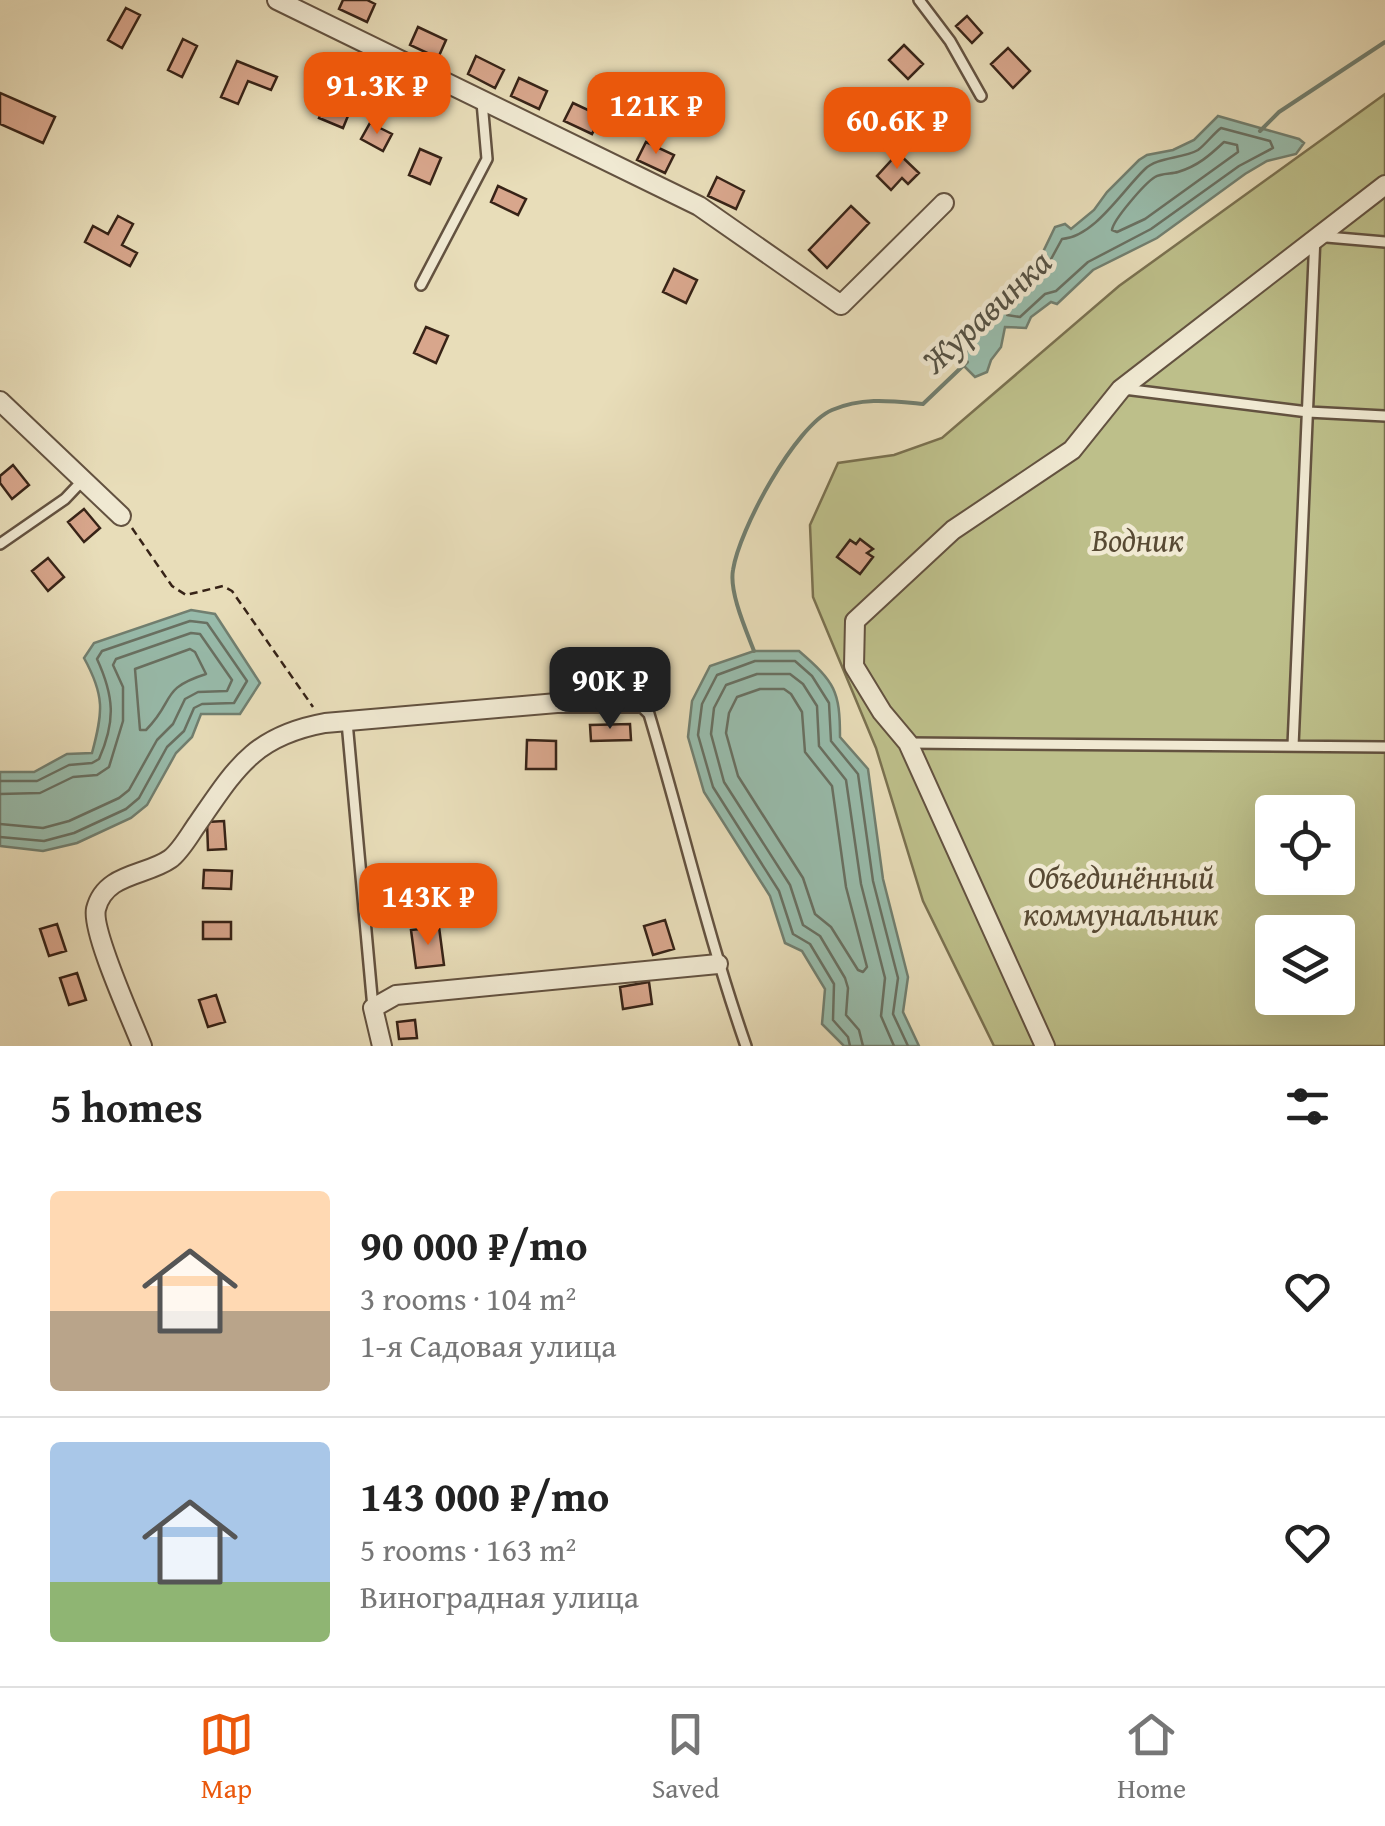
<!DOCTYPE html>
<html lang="en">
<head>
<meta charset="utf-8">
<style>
  body { margin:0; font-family:"Gentium Book Plus",serif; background:#f6f6f6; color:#222; height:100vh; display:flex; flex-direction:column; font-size:38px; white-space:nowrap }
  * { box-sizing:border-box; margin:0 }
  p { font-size:32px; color:#767676 }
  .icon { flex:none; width:55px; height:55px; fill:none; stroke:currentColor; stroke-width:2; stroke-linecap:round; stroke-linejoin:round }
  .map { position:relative; height:1046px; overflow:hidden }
  .drawer { display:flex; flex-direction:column; background:#fff; flex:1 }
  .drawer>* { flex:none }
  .tools { position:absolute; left:1255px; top:795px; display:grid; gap:20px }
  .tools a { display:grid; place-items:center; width:100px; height:100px; border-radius:10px; background:#fff; box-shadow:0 10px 40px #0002; font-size:50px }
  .price { position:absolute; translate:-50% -85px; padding:0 22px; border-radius:20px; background:#ea580c; color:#fff; font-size:32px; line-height:65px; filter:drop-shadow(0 2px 5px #0008) }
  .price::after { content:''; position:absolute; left:50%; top:60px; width:30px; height:22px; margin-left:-15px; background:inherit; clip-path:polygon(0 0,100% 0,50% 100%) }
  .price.active { background:#222; color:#fff }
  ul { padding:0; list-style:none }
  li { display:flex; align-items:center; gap:30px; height:250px; padding:0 50px }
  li+li { border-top:2px solid #e0e0e0 }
  li span { display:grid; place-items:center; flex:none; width:280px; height:200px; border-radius:10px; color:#555 }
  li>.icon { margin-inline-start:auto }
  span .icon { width:120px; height:120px; fill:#fffc; stroke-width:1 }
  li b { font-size:42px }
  h2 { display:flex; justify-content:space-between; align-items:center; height:120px; padding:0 50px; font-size:42px }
  .tab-bar { display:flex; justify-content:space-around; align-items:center; height:140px; border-top:2px solid #e0e0e0; background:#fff; font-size:28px; color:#767676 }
  .tab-bar a { display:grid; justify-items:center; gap:5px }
  .tab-bar .active { color:#ea580c }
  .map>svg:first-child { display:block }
</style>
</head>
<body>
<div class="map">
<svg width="1385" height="1046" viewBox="0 0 1385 1046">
  <rect width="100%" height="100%" fill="#e8ddb9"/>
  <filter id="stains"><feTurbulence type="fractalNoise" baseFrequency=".002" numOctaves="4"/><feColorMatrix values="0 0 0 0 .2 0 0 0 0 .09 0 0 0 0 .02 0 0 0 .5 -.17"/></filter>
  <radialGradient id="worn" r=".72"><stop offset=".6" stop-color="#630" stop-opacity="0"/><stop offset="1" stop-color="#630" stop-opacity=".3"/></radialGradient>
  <!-- green -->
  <path fill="#bdbf8a" stroke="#7a7150" stroke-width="2.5" fill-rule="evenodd" d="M1385,94V1046H994L923,901L876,748L813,597L810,525L838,463L894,455L942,438L1119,286ZM1272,812H1338V878H1272ZM1272,932H1338V998H1272Z"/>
  <!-- water -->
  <path fill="#98bcac" stroke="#717f70" stroke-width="2.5" d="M1218,116L1299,139L1304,143L1296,154L1267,161L1245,174L1157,238L1093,270L1057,304L1051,302L1031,317L1026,328L1005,327L1001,347L991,360L987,372L975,377L964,366L969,339L1042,254L1055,227L1065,224L1071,229L1094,210L1107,192L1139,160L1147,155L1173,150L1194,140Z
    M191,610L215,614L260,683L240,714H201L192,737L176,753L147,805L131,818L77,843L43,851L0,846V772H34L67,754L92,753C103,712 105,696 84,658L94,643Z
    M754,651H799C835,682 840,691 840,737L868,769L883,879L908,977L903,1012L919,1046H844L822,1024L825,989L802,951L785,943L770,896L704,792L688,737L692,701L710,666Z"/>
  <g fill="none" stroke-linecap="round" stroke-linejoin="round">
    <!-- shore -->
    <path stroke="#687062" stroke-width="2.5" d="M1221,128L1270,141L1273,148L1239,166L1151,229L1088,262L1056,291L1045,294L1020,317L1007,315V309L1050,261L1062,239C1094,237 1122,191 1145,169C1157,157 1182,159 1198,150C1206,144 1213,134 1221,128Z
      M1224,142L1237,145L1238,152L1145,219L1117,232L1112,230C1113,220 1145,183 1155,177C1161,173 1172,174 1178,172C1198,166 1210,155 1224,142Z
      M190,649L195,652L206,674C159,689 176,700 146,730H140L135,669Z
      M760,689H784L791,694L802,712L805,752L832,786L846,887L867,967L863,972L858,970L831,927L815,914L803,878L738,776L726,733L729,713L737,697Z
      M0,781H37L69,765L92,763L99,759C116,721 114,696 97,659L102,651L190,621L207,623L247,681L234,703L202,704L194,708L184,731L167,747L139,798L126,809L74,833L44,841L0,837
      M0,794L40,793L73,777L97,775L109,767L123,721V687L113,665L116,659L191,633L200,634L232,680L227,691L198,692L185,699L173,724L157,740L129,790L119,798L69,821L43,828L0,824
      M850,1046L848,1037L833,1020L834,984L810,944L793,934L779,891L713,787L698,735L702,704L717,675L755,661H795L812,676L829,703L831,741L858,774L873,881L898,978L893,1014L908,1046
      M863,1046L859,1030L846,1015L848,988L845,978L820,936L803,925L790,885L724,782L711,734L714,708L726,685L757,674H790L803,684L817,706L819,746L846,780L861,884L885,978L881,1016L894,1046"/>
    <!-- stream -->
    <path stroke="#717f70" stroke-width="4" d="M1260,131L1279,112L1385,42
      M754,651C746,630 729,592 733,570C739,530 795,426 832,410C863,397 891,401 923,404L967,362"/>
  </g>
  <!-- building -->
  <path fill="#d8a68c" stroke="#372317" stroke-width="2.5" d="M343,0H367L375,4L367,22L339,9Z
    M126,8L140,15L122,48L108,40Z
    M967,16L982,33L972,43L956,26Z
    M418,27L446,40L438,58L410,45Z
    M183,39L197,46L182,77L168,70Z
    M904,45L923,64L908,79L889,60Z
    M1008,48L1030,71L1013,88L991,64Z
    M476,56L504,70L495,88L468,74Z
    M237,61L277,77L271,90L248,81L238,104L221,97Z
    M519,78L547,91L539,109L511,96Z
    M0,93L55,117L43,143L0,124Z
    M326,101L350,111L343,128L319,118Z
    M573,103L601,116L592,134L564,121Z
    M941,109L957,124L945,138L928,123Z
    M370,123L392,134L383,151L361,139Z
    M646,142L674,155L665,173L637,160Z
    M420,149L441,158L430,184L409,175Z
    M898,153L919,173L908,184L902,178L891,190L877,176Z
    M717,177L744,191L736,209L708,196Z
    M498,186L526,199L518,215L491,202Z
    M851,206L869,223L827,268L809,250Z
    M118,216L133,224L122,245L137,253L130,266L85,242L93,226L108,234Z
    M674,269L697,280L686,303L663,292Z
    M426,327L448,336L436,363L414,353Z
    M13,465L29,485L12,499L0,483V476Z
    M84,509L100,528L84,542L68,522Z
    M860,539L873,549L867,553L873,557L860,574L837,557L850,540L856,544Z
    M48,558L64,577L48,591L32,571Z
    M630,724L631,740L591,741L590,725Z
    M527,740L556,741V769H526Z
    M224,821L226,849L208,850L207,822Z
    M204,870L232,871L231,889L203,888Z
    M665,920L674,949L653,955L644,926Z
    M203,922H231V939H203Z
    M57,924L66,951L49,956L40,929Z
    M439,927L444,965L416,968L411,930Z
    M77,973L86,1000L69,1005L60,978Z
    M649,982L652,1004L623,1009L620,987Z
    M216,995L225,1022L208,1027L199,1000Z
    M415,1020L417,1038L399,1039L397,1022Z"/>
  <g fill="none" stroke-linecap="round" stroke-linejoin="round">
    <!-- lane casing -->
    <g stroke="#635240" stroke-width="14">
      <path id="lane" d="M919,0L950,41L981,96
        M421,285L487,159L482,102
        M1124,389L1308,412L1385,416
        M0,544L65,499L83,480
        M638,703L649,714C682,824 708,937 746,1046
        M347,722L373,1008
        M908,743L1385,747
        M1293,746L1315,236L1385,242"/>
    </g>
    <!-- street casing -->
    <g stroke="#635240" stroke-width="22">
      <path id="street" d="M277,0L699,206L841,305L944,203
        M0,401L121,516
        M142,1046C132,1020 91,931 96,909C105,873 146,876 170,859C181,851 190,834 198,823C236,768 254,736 325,723L557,703H638
        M382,1046L373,1008L396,995L718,964
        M1045,1046L908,743L882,712L854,666L855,621L953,530L1072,450L1121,389L1385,185"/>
    </g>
    <!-- path -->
    <path stroke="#372317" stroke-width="2.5" stroke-dasharray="8 5" stroke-linecap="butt" d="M132,528L172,586L186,595L223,586L232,591L313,707"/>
    <!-- lane -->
    <use href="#lane" stroke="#f0e9d2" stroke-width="9"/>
    <!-- street -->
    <use href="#street" stroke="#f0e9d2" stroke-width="18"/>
  </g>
  <g text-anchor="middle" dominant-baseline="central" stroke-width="9" stroke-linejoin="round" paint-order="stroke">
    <!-- park labels -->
    <g font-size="32" font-style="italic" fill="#584a34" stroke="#f0e9d2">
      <text x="1138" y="539">Водник</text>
      <text x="1121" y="876">Объединённый<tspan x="1121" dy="37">коммунальник</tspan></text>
    </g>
    <!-- water labels -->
    <g font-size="35" font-style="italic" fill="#545144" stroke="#f0e9d2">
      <text transform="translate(986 311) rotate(-43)">Журавинка</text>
    </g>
  </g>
  <rect width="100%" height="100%" filter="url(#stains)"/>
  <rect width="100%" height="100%" fill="url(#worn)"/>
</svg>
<div class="tools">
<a><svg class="icon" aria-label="locate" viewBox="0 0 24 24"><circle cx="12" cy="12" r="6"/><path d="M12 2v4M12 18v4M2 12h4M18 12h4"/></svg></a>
<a><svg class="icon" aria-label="layers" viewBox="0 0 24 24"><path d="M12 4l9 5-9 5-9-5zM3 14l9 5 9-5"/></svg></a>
</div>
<b class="price" style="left:377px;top:137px">91.3K ₽</b>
<b class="price" style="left:656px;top:157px">121K ₽</b>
<b class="price" style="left:897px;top:172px">60.6K ₽</b>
<b class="price active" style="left:610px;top:732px">90K ₽</b>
<b class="price" style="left:428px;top:948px">143K ₽</b>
</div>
<section class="drawer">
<h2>5 homes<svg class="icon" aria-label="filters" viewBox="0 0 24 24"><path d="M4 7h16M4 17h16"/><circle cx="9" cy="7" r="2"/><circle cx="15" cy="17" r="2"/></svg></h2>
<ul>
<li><span style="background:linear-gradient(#ffd9b3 60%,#b9a48a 0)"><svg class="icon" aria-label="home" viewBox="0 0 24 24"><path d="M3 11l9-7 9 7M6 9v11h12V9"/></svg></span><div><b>90 000 ₽/mo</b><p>3 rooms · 104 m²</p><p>1-я Садовая улица</p></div><svg class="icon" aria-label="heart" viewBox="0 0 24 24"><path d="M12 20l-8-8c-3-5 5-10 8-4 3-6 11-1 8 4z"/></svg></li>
<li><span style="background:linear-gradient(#a9c7e8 70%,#8fb573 0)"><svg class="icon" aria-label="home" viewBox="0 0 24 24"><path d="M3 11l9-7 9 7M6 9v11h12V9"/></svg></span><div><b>143 000 ₽/mo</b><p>5 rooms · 163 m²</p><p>Виноградная улица</p></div><svg class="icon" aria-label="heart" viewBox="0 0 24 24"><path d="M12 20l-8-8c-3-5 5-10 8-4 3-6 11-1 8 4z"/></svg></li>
</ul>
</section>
<nav class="tab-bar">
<a class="active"><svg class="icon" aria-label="map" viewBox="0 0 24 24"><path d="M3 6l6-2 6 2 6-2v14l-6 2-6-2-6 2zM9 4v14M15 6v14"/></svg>Map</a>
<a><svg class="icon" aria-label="saved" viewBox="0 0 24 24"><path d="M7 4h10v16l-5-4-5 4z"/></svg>Saved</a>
<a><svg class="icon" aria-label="home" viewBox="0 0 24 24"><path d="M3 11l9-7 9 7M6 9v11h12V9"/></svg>Home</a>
</nav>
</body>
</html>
